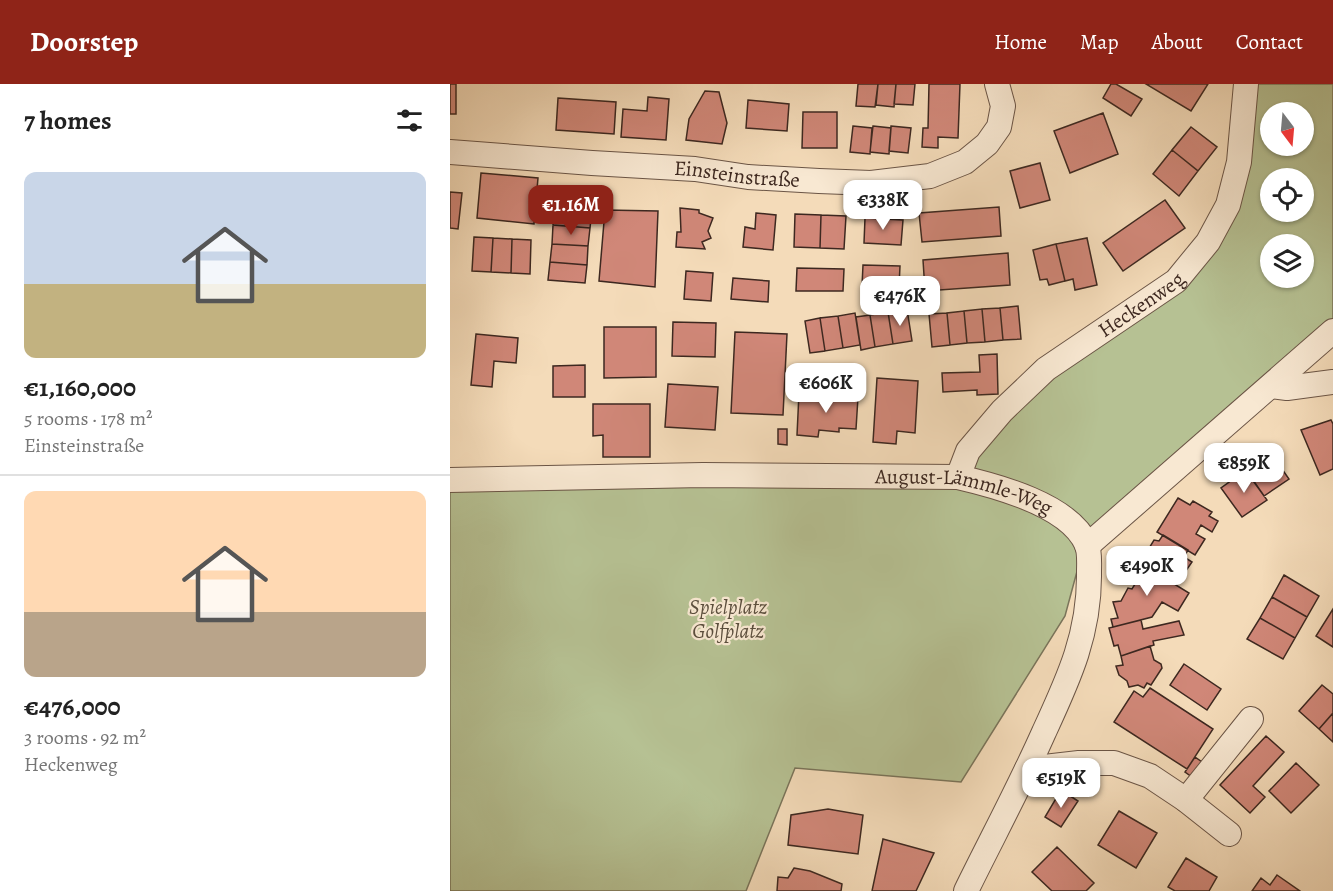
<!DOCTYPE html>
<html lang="en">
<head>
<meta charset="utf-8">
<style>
  body { margin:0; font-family:Alegreya,serif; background:#f6f6f6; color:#222; height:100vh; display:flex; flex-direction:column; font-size:22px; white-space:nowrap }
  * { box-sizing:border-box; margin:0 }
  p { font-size:20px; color:#767676 }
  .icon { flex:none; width:33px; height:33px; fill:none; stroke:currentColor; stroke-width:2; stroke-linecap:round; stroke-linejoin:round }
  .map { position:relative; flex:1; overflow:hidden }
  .panel { display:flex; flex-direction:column; background:#fff; width:450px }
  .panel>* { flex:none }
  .needle { width:39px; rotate:164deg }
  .buttons { position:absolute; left:810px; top:18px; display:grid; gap:12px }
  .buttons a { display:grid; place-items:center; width:54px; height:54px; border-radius:50%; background:#fff; box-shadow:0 2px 4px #0004; font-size:30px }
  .price { position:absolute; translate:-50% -51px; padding:0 14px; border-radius:12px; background:#fff; color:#222; font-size:20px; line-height:39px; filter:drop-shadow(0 2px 3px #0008) }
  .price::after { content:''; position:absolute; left:50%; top:36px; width:18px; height:14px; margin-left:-9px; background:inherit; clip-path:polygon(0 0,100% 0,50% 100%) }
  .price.active { background:#8f2418; color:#fff }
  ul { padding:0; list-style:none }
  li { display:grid; align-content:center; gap:12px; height:318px; padding:0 24px }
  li+li { border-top:2px solid #e0e0e0 }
  li span { display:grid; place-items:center; height:186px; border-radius:12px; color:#555 }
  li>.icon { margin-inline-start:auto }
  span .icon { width:108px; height:108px; fill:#fffc; stroke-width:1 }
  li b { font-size:26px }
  h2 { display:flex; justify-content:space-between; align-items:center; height:72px; padding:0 24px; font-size:26px }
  header { display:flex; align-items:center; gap:36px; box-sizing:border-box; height:84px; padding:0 30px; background:#8f2418; color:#fff }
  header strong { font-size:28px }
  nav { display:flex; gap:33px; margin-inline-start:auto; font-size:21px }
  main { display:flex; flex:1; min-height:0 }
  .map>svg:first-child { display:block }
</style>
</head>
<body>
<header>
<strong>Doorstep</strong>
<nav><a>Home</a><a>Map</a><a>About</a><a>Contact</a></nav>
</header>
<main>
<section class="panel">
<h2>7 homes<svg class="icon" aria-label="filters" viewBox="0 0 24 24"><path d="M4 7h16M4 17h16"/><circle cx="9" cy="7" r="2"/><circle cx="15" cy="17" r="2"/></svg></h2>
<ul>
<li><span style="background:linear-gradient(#c9d6e8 60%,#c2b280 0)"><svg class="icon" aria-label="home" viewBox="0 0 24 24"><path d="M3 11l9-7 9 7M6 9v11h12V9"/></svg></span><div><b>€1,160,000</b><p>5 rooms · 178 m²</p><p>Einsteinstraße</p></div></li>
<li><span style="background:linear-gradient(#ffd9b3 65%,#b9a48a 0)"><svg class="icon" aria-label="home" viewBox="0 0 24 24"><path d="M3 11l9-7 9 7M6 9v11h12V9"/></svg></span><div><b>€476,000</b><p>3 rooms · 92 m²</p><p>Heckenweg</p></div></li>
</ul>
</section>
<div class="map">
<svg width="883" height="807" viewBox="0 0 883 807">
  <rect width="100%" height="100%" fill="#f4dbb9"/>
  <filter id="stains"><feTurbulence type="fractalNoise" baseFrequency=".00333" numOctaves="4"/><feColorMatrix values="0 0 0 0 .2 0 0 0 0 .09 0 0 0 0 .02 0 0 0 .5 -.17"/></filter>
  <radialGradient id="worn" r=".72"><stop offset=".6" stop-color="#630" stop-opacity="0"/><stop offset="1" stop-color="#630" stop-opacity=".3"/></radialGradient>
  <!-- green -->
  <path fill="#b6c193" stroke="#7a745a" stroke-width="1.5" fill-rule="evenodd" d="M797,0H883V247L629,480L615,532L511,698L345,684L296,807H0V396L508,393L552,327L726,197L778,121ZM820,28H854V62H820ZM820,94H854V128H820ZM820,160H854V194H820Z"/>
  <!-- building -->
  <path fill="#d08778" stroke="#3d2820" stroke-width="1.5" d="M0,0H6V30H0Z
    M408,0H428L425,23L406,22Z
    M428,0H446L444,23L426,21Z
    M446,0H465L463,21L444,20Z
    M479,0H510L508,54L488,53V64L472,63L473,44H478Z
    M661,0H666L692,15L681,32L653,14Z
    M696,0H758L741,27Z
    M255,7L269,8L277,39L272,60L236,56L239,35Z
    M198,13L219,15L216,56L171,53L173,25L197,27Z
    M108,14L166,18L164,50L106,46Z
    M298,16L339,20L337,47L296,44Z
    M353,28H387V64H352Z
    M653,29L668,70L620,89L604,47Z
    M403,42L422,44L420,70L400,68Z
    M423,42L441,44L439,70L420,68Z
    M441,42L461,44L458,69L439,67Z
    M741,43L767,63L748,87L722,66Z
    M722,66L748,87L729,112L703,90Z
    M590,79L600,116L570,124L560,87Z
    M31,89L88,94L84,140L27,134Z
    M106,104L143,107L142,126L105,123Z
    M0,108L12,109L8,145L0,144Z
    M715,116L735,144L673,187L653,159Z
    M105,123L142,126L140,144L103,141Z
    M549,123L551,152L472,158L469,129Z
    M230,124L249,126V129L263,134L258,147L261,154L252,158L255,165L226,163L227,148H231Z
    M155,126L208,127L205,203L149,197Z
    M306,129L326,131L323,166L293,163L295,143L305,145Z
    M345,130L371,131L370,164L344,163Z
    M371,131L396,132L394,165L370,164Z
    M415,134L453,136L451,161L414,159Z
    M103,141L140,144L138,162L102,160Z
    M24,153L43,154L41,188L22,187Z
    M43,154L62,155L61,189L41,188Z
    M637,154L647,201L625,206L623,195L615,197L606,160Z
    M62,155L81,156L80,190L61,189Z
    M102,160L138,162L137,181L100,178Z
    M606,160L615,197L599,201L597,195L590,196L583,166Z
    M558,169L560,201L475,207L473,176Z
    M100,178L137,181L135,199L98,196Z
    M413,181L450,182L449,203L412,202Z
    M347,184L394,185L393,207H346Z
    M236,187L263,189L261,217L234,215Z
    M283,194L319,197L318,218L281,215Z
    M568,222L571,255L553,256L550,224Z
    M550,224L553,256L535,258L532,225Z
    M457,225L462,257L443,260L438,228Z
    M532,225L535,258L517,259L514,227Z
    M514,227L517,259L500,261L497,229Z
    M438,228L443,260L425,263L420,231Z
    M405,229L410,261L393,264L388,232Z
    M497,229L500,261L482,263L479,230Z
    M420,231L425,263L411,266L406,233Z
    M388,232L393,264L375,267L370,234Z
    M370,234L375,267L360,269L355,237Z
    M223,238L266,239L265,273L222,272Z
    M154,243H206V293L154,294Z
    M285,248L337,250L333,331L281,329Z
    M26,250L68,254L66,279L44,277L42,303L21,301Z
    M547,270L548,310L527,311V306L493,308L492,289L530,288L529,271Z
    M135,281V313H103V282Z
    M427,294L468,297L465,349L447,347L446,360L423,358Z
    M218,300L268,303L265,346L215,343Z
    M349,309L408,313L406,345L389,344V348L369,346L368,353L347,351Z
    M143,320H200V373H153V351L143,352Z
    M881,336L883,340V385L870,391L851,346Z
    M328,345H337V361L328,360Z
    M818,365L839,395L814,412L793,383Z
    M796,386L817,416L792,433L771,404Z
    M728,414L740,421L743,417L762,428L759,432L768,437L762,448L751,441L746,450L755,455L745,471L707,448Z
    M713,451L738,466L734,473L742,478L733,491L726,486L719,496L690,479L704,456L709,457Z
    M690,479L739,509L728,527L712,518L702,533L663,543L661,535L668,534L663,518L671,517L678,504L682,505L687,497L681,494Z
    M834,491L869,512L857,533L822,513Z
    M822,513L857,533L845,554L810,534Z
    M883,525V563L866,552Z
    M810,534L845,554L833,575L797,555Z
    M691,536L693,545L729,537L734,551L703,557L704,561L671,572L668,561L664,562L659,544Z
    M700,562L704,576L711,580L712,584L701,601L697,599L694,604L688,601L679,603L677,597L669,591L666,582L673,581L671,572Z
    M734,580L771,605L757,626L720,601Z
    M872,601L883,610V629L869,645L849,627Z
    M700,604L763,645L737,685L664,638L684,607L693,613Z
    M883,629V658L869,645Z
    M816,652L834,668L803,702L815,713L800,729L770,701Z
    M745,673L752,678L742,693L735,688Z
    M846,679L869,701L841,729L819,707Z
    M611,706L628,717L611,743L595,733Z
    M378,725L413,731L408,770L338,761L341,731Z
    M669,727L707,749L686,784L648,761Z
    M433,755L484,769L466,807H422Z
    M607,763L644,799L636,807H602L582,788Z
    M736,774L767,793L759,807H725L718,803Z
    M344,784L360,787L392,800L391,807H327L328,793L338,794Z
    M827,791L850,807H802L811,794L820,801Z"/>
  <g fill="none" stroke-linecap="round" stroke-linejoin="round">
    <!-- minor casing -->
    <g stroke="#6b5546" stroke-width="26">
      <g id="minor">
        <path id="s1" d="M0,68L142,79L245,85L298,93L369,97L421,99L480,92L515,78L537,60L549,43L553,22L547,0"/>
        <path d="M821,302L837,304L883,298"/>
        <path id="s2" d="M508,393L518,367L552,327L596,285L726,197L758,158L778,121L789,78L796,0"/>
        <path id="s3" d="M0,396L253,391L508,393C547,402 620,421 637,461C640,469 639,480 639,488C640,549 619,594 594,648C570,702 542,754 516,807"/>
        <path d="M637,462L883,247"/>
        <path d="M577,685L629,679H664L700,692L736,716L779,750"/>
        <path d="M736,716L801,635"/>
      </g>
    </g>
    <!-- minor -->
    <use href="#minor" stroke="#f8e8d2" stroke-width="24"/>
  </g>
  <g text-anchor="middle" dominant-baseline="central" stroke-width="4.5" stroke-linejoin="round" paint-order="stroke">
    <!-- street labels -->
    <g font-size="21" fill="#3d2820" stroke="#f8e8d2">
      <text stroke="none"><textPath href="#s1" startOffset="288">Einsteinstraße</textPath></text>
      <text stroke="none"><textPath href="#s2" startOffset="256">Heckenweg</textPath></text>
      <text stroke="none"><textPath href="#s3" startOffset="516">August-Lämmle-Weg</textPath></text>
    </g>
    <!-- park labels -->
    <g font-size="21" font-style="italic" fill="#5b4e3d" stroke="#f8e8d2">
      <text x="278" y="523">Spielplatz<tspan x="278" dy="24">Golfplatz</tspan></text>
    </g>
  </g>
  <rect width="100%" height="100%" filter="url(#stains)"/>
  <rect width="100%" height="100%" fill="url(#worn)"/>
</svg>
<div class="buttons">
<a><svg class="needle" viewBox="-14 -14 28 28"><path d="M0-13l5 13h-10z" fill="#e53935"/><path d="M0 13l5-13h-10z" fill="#767676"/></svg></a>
<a><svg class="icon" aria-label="locate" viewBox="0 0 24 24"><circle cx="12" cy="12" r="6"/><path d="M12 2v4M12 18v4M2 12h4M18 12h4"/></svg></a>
<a><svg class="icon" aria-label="layers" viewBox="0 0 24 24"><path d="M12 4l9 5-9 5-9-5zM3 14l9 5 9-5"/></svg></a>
</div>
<b class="price" style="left:433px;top:147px">€338K</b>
<b class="price active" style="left:121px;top:152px">€1.16M</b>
<b class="price" style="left:450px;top:243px">€476K</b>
<b class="price" style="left:376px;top:330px">€606K</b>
<b class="price" style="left:794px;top:410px">€859K</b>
<b class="price" style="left:697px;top:513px">€490K</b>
<b class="price" style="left:611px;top:725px">€519K</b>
</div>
</main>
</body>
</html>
